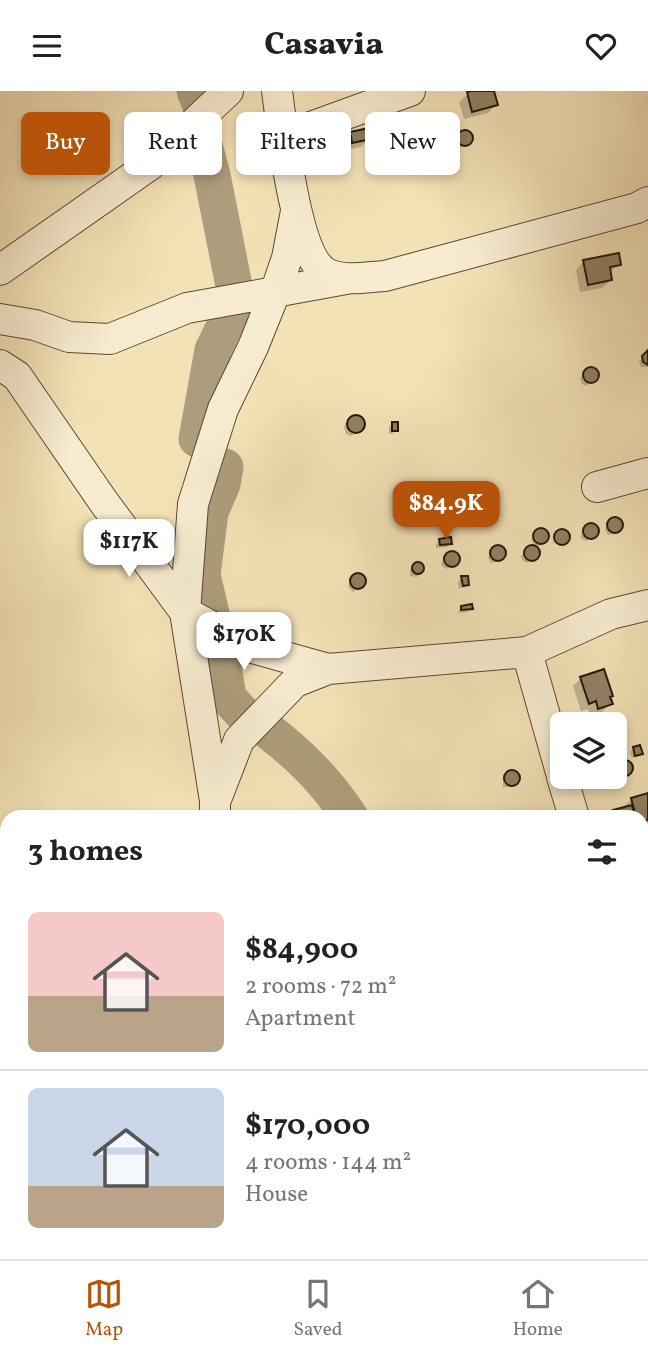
<!DOCTYPE html>
<html lang="en">
<head>
<meta charset="utf-8">
<style>
  body { margin:0; font-family:Vollkorn,serif; background:#f2f2f2; color:#222; height:100vh; display:flex; flex-direction:column; font-size:26px; white-space:nowrap }
  * { box-sizing:border-box; margin:0 }
  p { font-size:23px; color:#767676 }
  .icon { flex:none; width:38px; height:38px; fill:none; stroke:currentColor; stroke-width:2; stroke-linecap:round; stroke-linejoin:round }
  .map { position:relative; flex:1; overflow:hidden }
  .sheet { position:absolute; left:0px; top:719px; width:649px; height:450px; display:flex; flex-direction:column; background:#fff; border-radius:21px 21px 0 0; box-shadow:0 4px 10px #0003 }
  .sheet>* { flex:none }
  .hud { position:absolute; left:21px; top:21px; width:607px; height:63px; display:flex; gap:14px }
  .buttons { position:absolute; left:550px; top:621px; display:grid; gap:14px }
  .buttons a { display:grid; place-items:center; width:77px; height:77px; border-radius:10px; background:#fff; box-shadow:0 4px 10px #0003; font-size:35px }
  .price { position:absolute; translate:-50% -60px; padding:0 16px; border-radius:14px; background:#fff; color:#222; font-size:23px; line-height:46px; filter:drop-shadow(0 2px 4px #0008) }
  .price::after { content:''; position:absolute; left:50%; top:42px; width:21px; height:16px; margin-left:-10px; background:inherit; clip-path:polygon(0 0,100% 0,50% 100%) }
  .price.on { background:#b45309; color:#fff }
  ul { padding:0; list-style:none }
  li { display:flex; align-items:center; gap:21px; height:175px; padding:0 28px }
  li+li { border-top:2px solid #e0e0e0 }
  li span { display:grid; place-items:center; flex:none; width:196px; height:140px; border-radius:10px; color:#555 }
  li>.icon { margin-inline-start:auto }
  span .icon { width:84px; height:84px; fill:#fffc; stroke-width:1 }
  li b { font-size:30px }
  h2 { display:flex; justify-content:space-between; align-items:center; height:84px; padding:0 28px; font-size:30px }
  .tag { padding:0 24px; border-radius:10px; background:#fff; box-shadow:0 4px 10px #0003; font-size:24px; line-height:63px }
  .tag.on { background:#b45309; color:#fff }
  header { display:flex; justify-content:space-between; align-items:center; height:91px; padding:0 28px; background:#fff; font-size:32px; font-weight:800 }
  .tab-bar { display:flex; justify-content:space-around; align-items:center; height:98px; border-top:2px solid #e0e0e0; background:#fff; font-size:19px; color:#767676 }
  .tab-bar a { display:grid; justify-items:center; gap:4px }
  .tab-bar .on { color:#b45309 }
  .map>svg:first-child { display:block }
</style>
</head>
<body>
<header><svg class="icon" aria-label="menu" viewBox="0 0 24 24"><path d="M4 6h16M4 12h16M4 18h16"/></svg>Casavia<svg class="icon" aria-label="heart" viewBox="0 0 24 24"><path d="M12 20l-8-8c-3-5 5-10 8-4 3-6 11-1 8 4z"/></svg></header>
<div class="map">
<svg width="648" height="1168" viewBox="0 0 648 1168">
  <rect width="100%" height="100%" fill="#f4e2b7"/>
  <filter id="stains"><feTurbulence type="fractalNoise" baseFrequency=".00286" numOctaves="4"/><feColorMatrix values="0 0 0 0 .2 0 0 0 0 .09 0 0 0 0 .02 0 0 0 .5 -.17"/></filter>
  <radialGradient id="worn" r=".72"><stop offset=".6" stop-color="#630" stop-opacity="0"/><stop offset="1" stop-color="#630" stop-opacity=".3"/></radialGradient>
  <!-- shadow -->
  <path fill="#0003" d="M478,0H493L496,13L488,22L464,28L459,11L468,3Z
    M462,41H466L471,48L460,57L455,54V49Z
    M351,42L369,47L361,56L345,59L343,51Z
    M427,52L432,59L421,68L417,67L416,63L417,57Z
    M584,170L619,173L609,182L611,189L602,197L580,201L576,179Z
    M648,262V276H641L639,270Z
    M590,278L597,283L594,289L586,295L582,293L580,287Z
    M358,325L364,332L360,339L351,345L346,343L344,336L346,331Z
    M392,332L396,339L392,343H389V336Z
    M613,429L620,431L618,439L614,443L608,444L605,438Z
    M589,434L596,437L594,445L586,450L581,447V443Z
    M538,440H544L547,447L540,455H535L536,457L531,449Z
    M560,441L567,442L568,447L566,450L552,452Z
    M440,449L450,452L447,456L436,457V453Z
    M499,456L504,460V464L497,471L491,472L488,466L496,457Z
    M529,457L536,458L537,463L527,472L522,469L521,465Z
    M449,463L457,465L455,473L447,478L442,475L441,472Z
    M417,473L423,477L421,482L417,486L410,485V479Z
    M358,484L363,486L364,492L353,501L348,496L350,490Z
    M462,487L467,494L459,498L458,491Z
    M462,516L471,518L467,521L458,522Z
    M581,587L609,607L611,612L602,621L590,625L588,618L581,620L573,595Z
    M634,657L641,662L632,667L630,661Z
    M626,671L631,676L628,682L624,686L616,685V677Z
    M513,681L518,686L515,692L511,696H503V687Z
    M648,704V739L647,734L642,735V726H611L614,720L623,716L632,708Z
    M643,768L648,793L642,798V769Z"/>
  <g fill="none" stroke-linecap="round" stroke-linejoin="round">
    <!-- river -->
    <path stroke="#ad9d7c" stroke-width="37" d="M195,0L199,10
      M200,39L212,84L234,195
      M197,348L213,259L232,220
      M212,527L202,484L210,421L222,393L225,376
      M220,554L228,607L246,626
      M266,638C301,665 325,689 350,726
      M623,1162L626,1168"/>
  </g>
  <!-- building -->
  <path fill="#908063" stroke="#231609" stroke-width="2" d="M471,0H494L498,14L472,21L467,1Z
    M369,37L371,48L352,52L350,41Z
    M457 47a8 8 0 1 1 16 0a8 8 0 1 1-16 0Z
    M418 58a8 8 0 1 1 16 0a8 8 0 1 1-16 0Z
    M619,162L621,174L610,176L612,189L588,194L583,169Z
    M648,259V274L643,271L642,265Z
    M583 284a8 8 0 1 1 16 0a8 8 0 1 1-16 0Z
    M347 333a9 9 0 1 1 18 0a9 9 0 1 1-18 0Z
    M392,331H398V340H392Z
    M607 434a8 8 0 1 1 16 0a8 8 0 1 1-16 0Z
    M583 440a8 8 0 1 1 16 0a8 8 0 1 1-16 0Z
    M533 445a8 8 0 1 1 16 0a8 8 0 1 1-16 0Z
    M554 446a8 8 0 1 1 16 0a8 8 0 1 1-16 0Z
    M451,446L452,453L440,454L439,448Z
    M490 462a8 8 0 1 1 16 0a8 8 0 1 1-16 0Z
    M524 462a8 8 0 1 1 16 0a8 8 0 1 1-16 0Z
    M444 468a8 8 0 1 1 16 0a8 8 0 1 1-16 0Z
    M412 477a6 6 0 1 1 12 0a6 6 0 1 1-12 0Z
    M350 490a8 8 0 1 1 16 0a8 8 0 1 1-16 0Z
    M461,485H468L469,494L463,495Z
    M472,513L473,518L461,519V515Z
    M604,578L613,605L610,606L613,613L598,618L596,610L589,613L580,586Z
    M620,636L622,643L614,645V638Z
    M640,654L643,663L635,665L633,656Z
    M617 677a8 8 0 1 1 16 0a8 8 0 1 1-16 0Z
    M504 687a8 8 0 1 1 16 0a8 8 0 1 1-16 0Z
    M648,702V729L642,730V726H636L631,707Z
    M632,714L635,726H615L613,719Z
    M644,766L648,780V793L642,794Z
    M642,1016L648,1017L646,1031H642Z
    M642,1083L648,1085V1096L642,1098Z"/>
  <g fill="none" stroke-linecap="round" stroke-linejoin="round">
    <!-- minor casing -->
    <g stroke="#574934" stroke-width="32">
      <path id="minor" d="M277,0C282,36 295,164 326,182C344,191 366,186 385,185L637,117L648,111
        M283,46L410,0
        M296,120L287,167L276,199L253,256L223,318L193,413L185,521L249,556L328,578
        M0,179L150,74L228,0
        M0,228L35,234L69,246L110,248L187,217L346,188
        M0,274L17,285L103,410L185,521L215,710
        M597,396L648,382
        M527,561L562,685
        M562,686L574,726
        M215,726V711L239,649L295,591L328,578L527,561L611,523L648,514
        M642,941L648,959
        M578,1162L583,1168
        M127,1168L132,1162"/>
    </g>
    <!-- minor -->
    <use href="#minor" stroke="#f8ecd0" stroke-width="30"/>
  </g>
  <rect width="100%" height="100%" filter="url(#stains)"/>
  <rect width="100%" height="100%" fill="url(#worn)"/>
</svg>
<div class="buttons">
<a><svg class="icon" aria-label="layers" viewBox="0 0 24 24"><path d="M12 4l9 5-9 5-9-5zM3 14l9 5 9-5"/></svg></a>
</div>
<b class="price on" style="left:446px;top:450px">$84.9K</b>
<b class="price" style="left:129px;top:488px">$117K</b>
<b class="price" style="left:244px;top:581px">$170K</b>
<div class="hud">
<a class="tag on">Buy</a>
<a class="tag">Rent</a>
<a class="tag">Filters</a>
<a class="tag">New</a>
</div>
<section class="sheet">
<h2>3 homes<svg class="icon" aria-label="filters" viewBox="0 0 24 24"><path d="M4 7h16M4 17h16"/><circle cx="9" cy="7" r="2"/><circle cx="15" cy="17" r="2"/></svg></h2>
<ul>
<li><span style="background:linear-gradient(#f6c9c9 60%,#b9a48a 0)"><svg class="icon" aria-label="home" viewBox="0 0 24 24"><path d="M3 11l9-7 9 7M6 9v11h12V9"/></svg></span><div><b>$84,900</b><p>2 rooms · 72 m²</p><p>Apartment</p></div></li>
<li><span style="background:linear-gradient(#c9d6e8 70%,#b9a48a 0)"><svg class="icon" aria-label="home" viewBox="0 0 24 24"><path d="M3 11l9-7 9 7M6 9v11h12V9"/></svg></span><div><b>$170,000</b><p>4 rooms · 144 m²</p><p>House</p></div></li>
</ul>
</section>
</div>
<nav class="tab-bar">
<a class="on"><svg class="icon" aria-label="map" viewBox="0 0 24 24"><path d="M3 6l6-2 6 2 6-2v14l-6 2-6-2-6 2zM9 4v14M15 6v14"/></svg>Map</a>
<a><svg class="icon" aria-label="saved" viewBox="0 0 24 24"><path d="M7 4h10v16l-5-4-5 4z"/></svg>Saved</a>
<a><svg class="icon" aria-label="home" viewBox="0 0 24 24"><path d="M3 11l9-7 9 7M6 9v11h12V9"/></svg>Home</a>
</nav>
</body>
</html>
